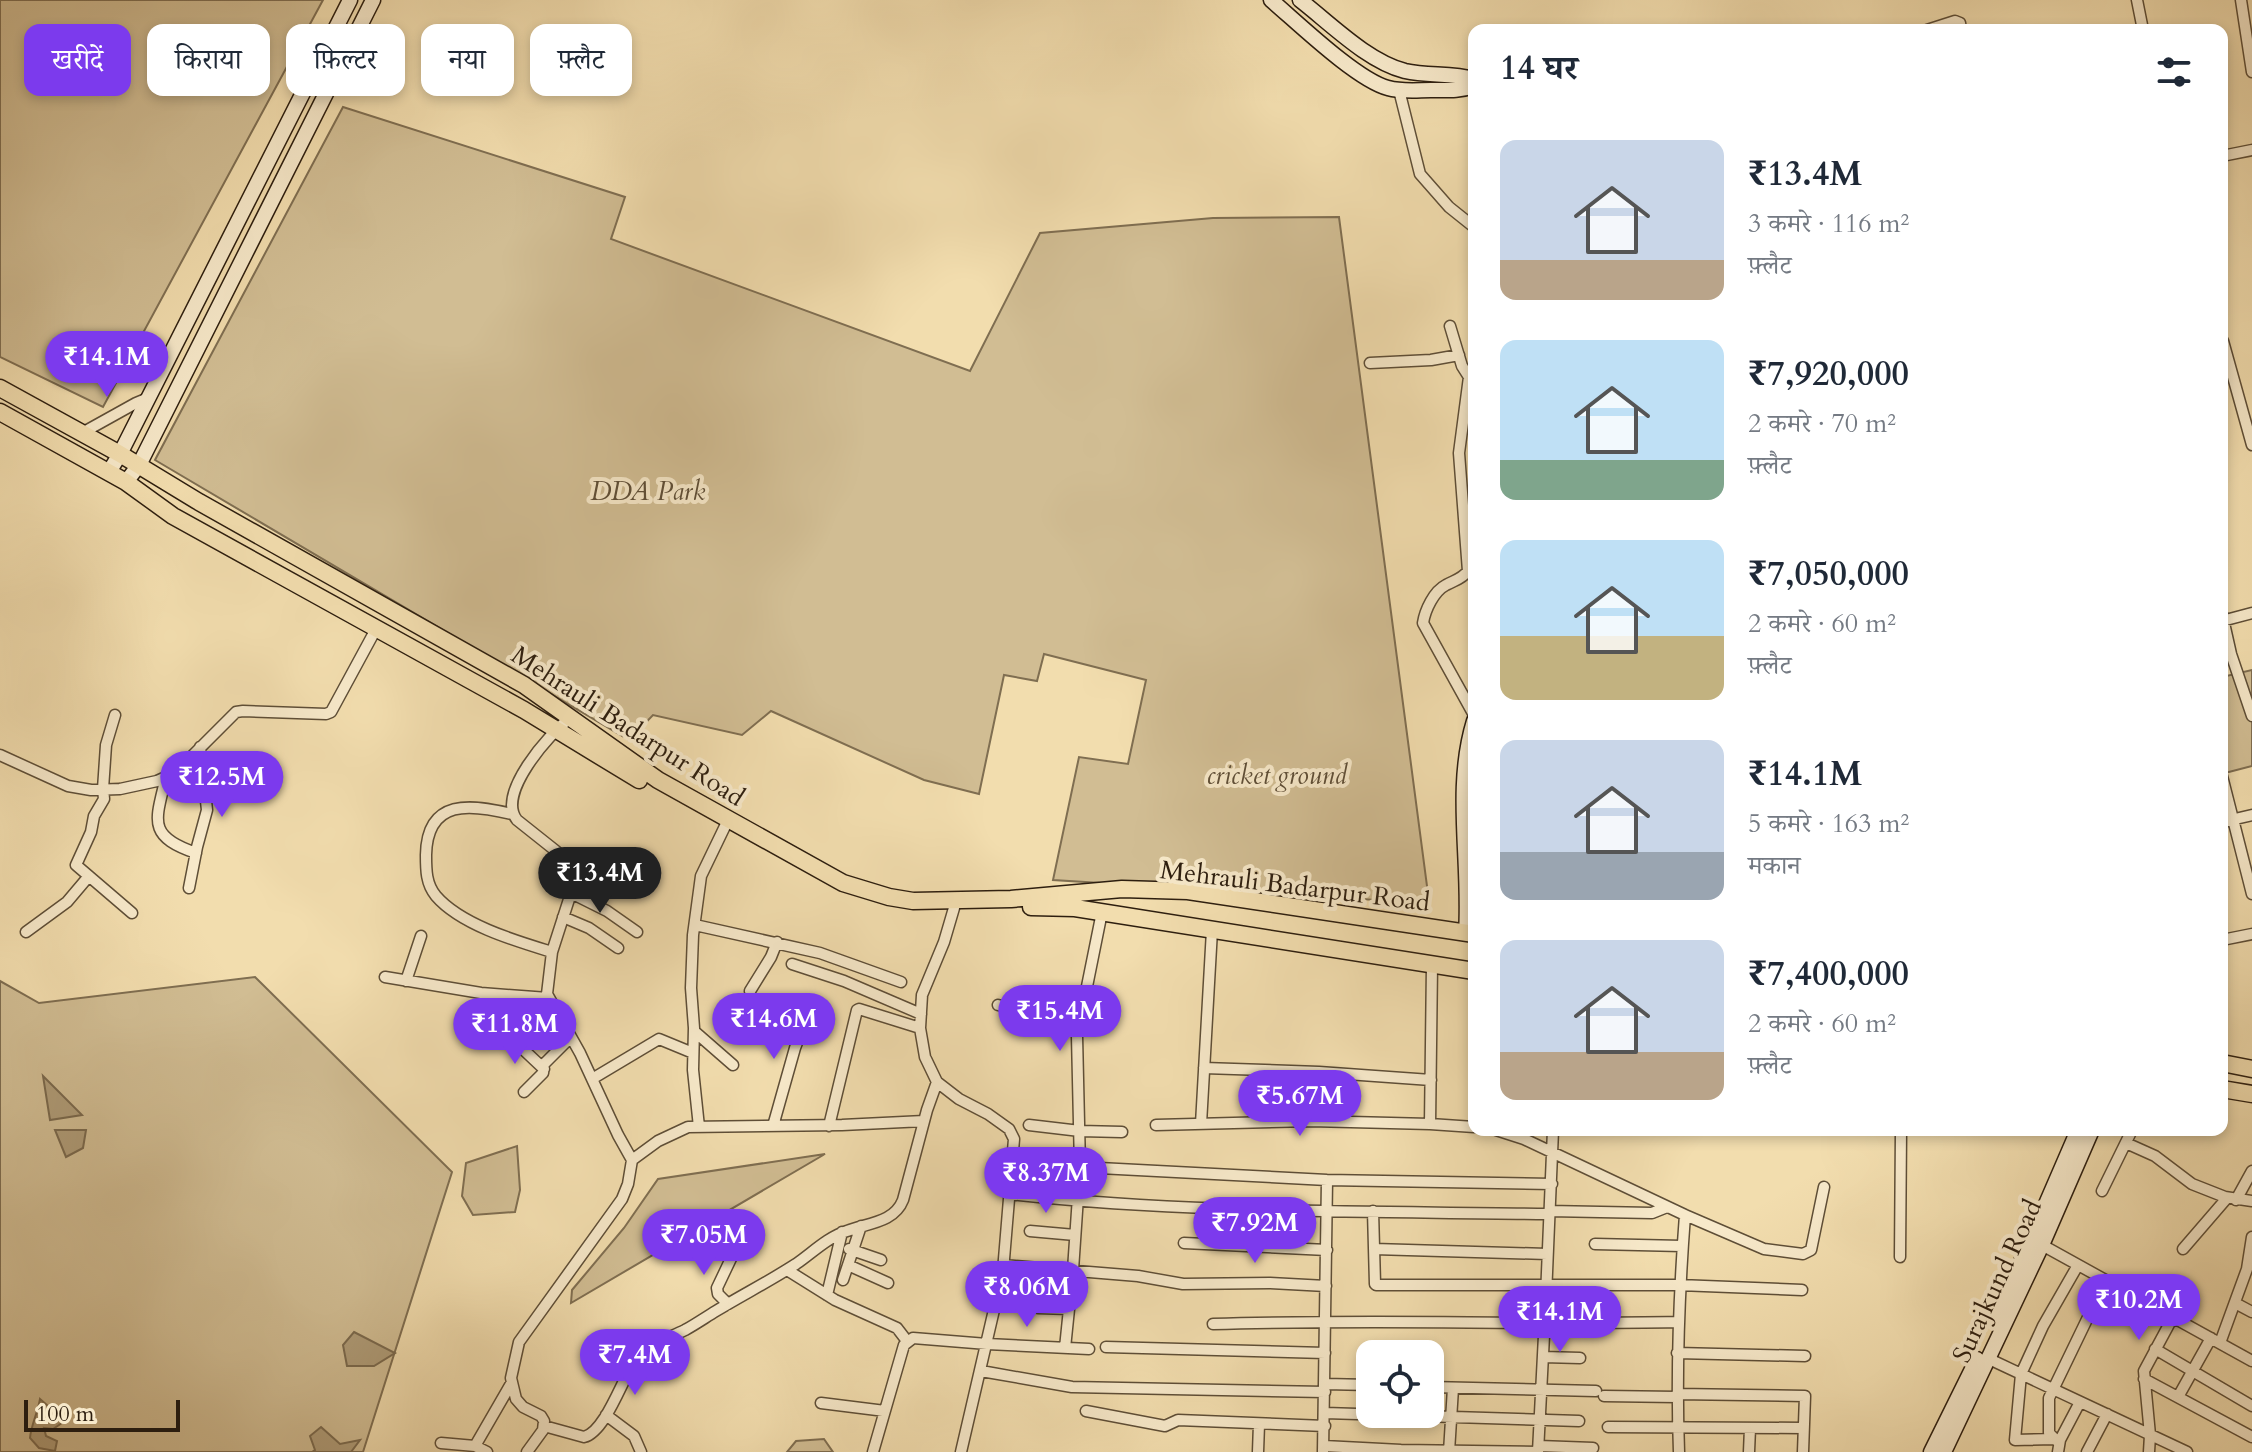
<!DOCTYPE html>
<html lang="hi">
<head>
<meta charset="utf-8">
<style>
  body { margin:0; font-family:Cardo,"Noto Serif Devanagari",serif; background:#f6f6f7; color:#1f2937; height:100vh; display:flex; flex-direction:column; font-size:30px; white-space:nowrap }
  * { box-sizing:border-box; margin:0 }
  p { font-size:26px; color:#747a83 }
  .icon { flex:none; width:44px; height:44px; fill:none; stroke:currentColor; stroke-width:2; stroke-linecap:round; stroke-linejoin:round }
  .map { position:relative; flex:1; overflow:hidden }
  .details { position:absolute; left:1468px; top:24px; width:760px; height:1112px; display:flex; flex-direction:column; background:#fff; border-radius:16px; box-shadow:0 4px 12px #0003 }
  .details>* { flex:none }
  .top-card { position:absolute; left:24px; top:24px; width:760px; height:72px; display:flex; gap:16px }
  .buttons { position:absolute; left:1356px; top:1340px; display:grid; gap:16px }
  .buttons a { display:grid; place-items:center; width:88px; height:88px; border-radius:16px; background:#fff; box-shadow:0 4px 12px #0003; font-size:40px }
  .scale { position:absolute; left:24px; bottom:20px; width:156px; box-sizing:border-box; padding-left:8px; border:4px solid #2d1e0f; border-top:0; font-size:22px; line-height:28px; white-space:nowrap; color:#2d1e0f; -webkit-text-stroke:6px #f7e9ca; paint-order:stroke }
  .price { position:absolute; translate:-50% -68px; padding:0 18px; border-radius:28px; background:#7c3aed; color:#fff; font-size:26px; line-height:52px; filter:drop-shadow(0 2px 4px #0008) }
  .price::after { content:''; position:absolute; left:50%; top:48px; width:24px; height:18px; margin-left:-12px; background:inherit; clip-path:polygon(0 0,100% 0,50% 100%) }
  .price.selected { background:#222; color:#fff }
  ul { padding:0; list-style:none }
  li { display:flex; align-items:center; gap:24px; height:200px; padding:0 32px }
  li span { display:grid; place-items:center; flex:none; width:224px; height:160px; border-radius:16px; color:#555 }
  li>.icon { margin-inline-start:auto }
  span .icon { width:96px; height:96px; fill:#fffc; stroke-width:1 }
  li b { font-size:34px }
  h2 { display:flex; justify-content:space-between; align-items:center; height:96px; padding:0 32px; font-size:34px }
  .chip { padding:0 28px; border-radius:16px; background:#fff; box-shadow:0 4px 12px #0003; font-size:28px; line-height:72px }
  .chip.selected { background:#7c3aed; color:#fff }
  .map>svg:first-child { display:block }
</style>
</head>
<body>
<div class="map">
<svg width="2252" height="1452" viewBox="0 0 2252 1452">
  <rect width="100%" height="100%" fill="#f2ddae"/>
  <filter id="stains"><feTurbulence type="fractalNoise" baseFrequency=".0025" numOctaves="4"/><feColorMatrix values="0 0 0 0 .2 0 0 0 0 .09 0 0 0 0 .02 0 0 0 .5 -.17"/></filter>
  <radialGradient id="worn" r=".72"><stop offset=".6" stop-color="#630" stop-opacity="0"/><stop offset="1" stop-color="#630" stop-opacity=".3"/></radialGradient>
  <!-- green -->
  <path fill="#d1bd93" stroke="#7f6e51" stroke-width="2" d="M0,0H323L103,407L0,357Z
    M343,107L625,197L611,239L970,371L1040,233L1213,218L1339,217L1427,886L1425,903L1053,880L1079,757L1128,764L1146,680L1044,654L1037,681L1004,675L979,794L924,780L771,711L742,735L653,715L629,740L155,460Z
    M2252,670V766L2225,773L2222,760V677Z
    M255,977L452,1172L363,1452H0V981L39,1003Z
    M517,1146L520,1190L515,1212L473,1215L462,1196L466,1163Z
    M825,1154L571,1303L572,1290L624,1228L658,1179Z
    M824,1439L833,1452H787L796,1441Z"/>
  <!-- water -->
  <path fill="#af9c78" stroke="#7b6a4e" stroke-width="2" d="M43,1076L82,1115L50,1120Z
    M55,1130H86L83,1148L66,1157Z
    M354,1332L395,1353L374,1366H347L343,1345Z
    M40,1399L65,1421L53,1429L44,1428L46,1436L57,1441L55,1451L39,1448L30,1438C31,1425 38,1412 40,1399Z
    M321,1427L340,1444L360,1440L351,1452H312L315,1450L310,1436Z"/>
  <g fill="none" stroke-linecap="round" stroke-linejoin="round">
    <!-- street casing -->
    <g stroke="#5e4e37" stroke-width="13">
      <path id="street" d="M2137,0L2143,30
        M2241,0L2252,72
        M1927,30L1955,21L1960,23L1961,30
        M1399,90L1420,174L1449,207L1474,227
        M2222,156L2252,150
        M1450,326L1462,366L1469,377L1459,453L1468,571C1462,579 1455,580 1446,585C1434,591 1425,610 1423,623L1474,715
        M2223,341L2252,445
        M1370,363L1431,360L1459,355
        M82,433L136,403L148,398
        M2222,614L2231,654L2252,716
        M2222,621L2252,613
        M115,715L106,745L103,789L104,799L94,816L91,832L76,865L132,913
        M0,755L68,786L91,790L120,789L157,781L168,776L181,767L236,712L243,711L326,714L331,712L376,629
        M2222,776L2252,894
        M166,777C156,820 146,836 196,853
        M512,814C471,804 427,798 426,855C426,870 426,884 436,896C461,925 516,941 552,952
        M2222,822L2252,815
        M189,888L197,847L207,810L200,747
        M571,893L607,911L637,932
        M954,908L944,942L922,995L920,1028L925,1057L937,1082L959,1099L988,1114L1009,1129L1014,1139L1003,1271L961,1452
        M563,917L589,928L618,948
        M695,925L820,953L901,982
        M26,932L67,902L89,876
        M2222,940L2252,934
        M792,964L844,981L921,1014
        M385,977L481,993L548,998
        M406,981L421,936
        M750,991L771,957L777,942
        M998,1005L1080,1024
        M694,1031L733,1065
        M510,1037L544,1069
        M1204,1068L1319,1072L1431,1080
        M592,1079L659,1039L693,1053
        M524,1092L543,1073L544,1064L571,1037
        M1201,1124L1212,930
        M1430,1124L1432,965
        M1029,1125L1080,1131L1122,1132
        M1156,1125L1311,1121L1430,1124L1474,1127
        M773,1126L795,1048L810,1009
        M829,1126L857,1010L859,1009L920,1028
        M699,1127L693,1070L694,1028L691,988L693,935L701,876L728,820
        M1496,1130L1524,1139L1685,1215L1764,1249L1803,1254L1811,1250L1824,1187
        M2126,1143L2155,1156L2192,1184L2225,1197L2252,1201
        M632,1160L658,1141L688,1127L842,1125L924,1121
        M1080,1167L1327,1180L1552,1184
        M1033,1168L1079,1169
        M2102,1191L2132,1130
        M1009,1194C1188,1214 1369,1211 1549,1214
        M2236,1200L2252,1171
        M1373,1211L1375,1284L1376,1285H1679L1802,1290
        M1549,1211L1652,1213L1667,1207
        M1030,1231L1075,1235
        M1184,1243L1327,1250
        M1595,1244L1682,1246
        M2042,1245L2252,1361
        M849,1249L881,1260
        M1374,1249L1547,1254
        M2183,1249L2227,1198
        M1900,1257L1901,1130
        M848,1265L888,1283
        M1004,1265L1138,1276L1183,1284L1270,1283L1326,1286
        M787,1270L835,1300L897,1328L907,1341
        M843,1280L861,1226
        M827,1295L842,1232
        M2235,1303L2252,1312
        M728,1304L718,1294L717,1288L736,1248
        M1038,1308L1069,1309
        M1213,1324C1368,1319 1523,1325 1678,1322
        M2220,1343L2247,1269L2252,1237
        M1106,1347L1325,1353
        M1065,1348L1073,1270L1080,1167L1077,1036L1102,912
        M2155,1349L2252,1406
        M1677,1353L1805,1356
        M1543,1357L1580,1358
        M1987,1358L2187,1452
        M981,1371L1072,1387L1325,1392
        M2144,1379L2252,1437
        M1325,1384L1370,1385
        M1430,1387L1596,1391
        M1677,1394L1805,1396L1803,1452
        M1604,1396L1677,1397
        M2178,1397L2211,1338
        M821,1403L885,1411
        M1086,1411L1165,1426L1178,1420L1325,1426
        M1325,1413L1579,1421
        M606,1415L634,1436L641,1452
        M544,1426L584,1437C605,1432 622,1380 634,1362C645,1344 667,1339 685,1330C696,1324 706,1317 716,1311C742,1295 770,1281 796,1264C812,1253 828,1237 847,1231C867,1223 894,1223 903,1200L927,1110L937,1082
        M1608,1427L1803,1428
        M2054,1439L2015,1440L2021,1374L2043,1326L2078,1265
        M2057,1441L2049,1433V1398L2106,1280
        M441,1443L475,1446L487,1452
        M475,1446L512,1382
        M1324,1446L1401,1450L1538,1452
        M1539,1446L1593,1448
        M527,1452L543,1430L544,1421L541,1416L523,1407L516,1399L511,1378L519,1342L622,1199L628,1184L632,1160L618,1135L580,1053L547,994L552,952L571,893L573,870L571,865L556,851L517,820C496,794 549,734 569,719
        M873,1452L904,1345L913,1338L987,1344L1089,1349
        M1258,1452L1259,1424
        M1323,1452L1327,1180
        M1449,1452L1453,1388
        M1538,1452C1544,1345 1549,1237 1553,1130
        M1679,1452C1676,1373 1679,1294 1685,1215
        M1749,1452L1750,1428
        M2058,1452L2060,1440L2080,1402
        M2087,1452L2107,1414
        M2149,1452L2150,1435L2144,1371L2173,1317"/>
    </g>
    <!-- secondary casing -->
    <g stroke="#2d1e0f" stroke-width="17">
      <path id="secondary" d="M1271,0C1298,23 1357,80 1388,88C1402,92 1418,90 1431,90C1446,90 1460,91 1474,86
        M1300,0C1331,24 1367,61 1405,71C1428,76 1451,73 1474,79
        M109,472L120,454L350,0
        M126,482L139,465L373,0
        M1466,933C1471,863 1453,789 1474,721
        M1998,1315L2078,1130
        M1931,1452L1977,1359
        M1944,1452L2042,1245L2092,1130"/>
    </g>
    <!-- primary casing -->
    <g stroke="#2d1e0f" stroke-width="19">
      <path id="primary" d="M0,388L120,454L199,502L524,685L658,780L843,883L889,897L913,901L1011,899L1122,889L1188,891L1474,934
        M0,412L126,482L173,516L524,710L639,780
        M1031,907L1075,908L1474,971
        M2222,1063L2252,1069
        M2222,1089L2252,1094"/>
    </g>
    <!-- street -->
    <use href="#street" stroke="#f7e9ca" stroke-width="10"/>
    <!-- secondary -->
    <use href="#secondary" stroke="#f7e9ca" stroke-width="14"/>
    <!-- primary -->
    <use href="#primary" stroke="#f2ddae" stroke-width="16"/>
  </g>
  <g text-anchor="middle" dominant-baseline="central" stroke-width="8" stroke-linejoin="round" paint-order="stroke">
    <!-- park labels -->
    <g font-size="26" font-style="italic" fill="#5e4e37" stroke="#f7e9ca">
      <text x="648" y="491">DDA Park</text>
      <text x="1277" y="775">cricket ground</text>
    </g>
    <!-- street labels -->
    <g font-size="26" fill="#2d1e0f" stroke="#f7e9ca">
      <text transform="translate(628 726) rotate(33)">Mehrauli Badarpur Road</text>
      <text transform="translate(1295 886) rotate(7)">Mehrauli Badarpur Road</text>
      <text transform="translate(1997 1281) rotate(-65)">Surajkund Road</text>
    </g>
  </g>
  <rect width="100%" height="100%" filter="url(#stains)"/>
  <rect width="100%" height="100%" fill="url(#worn)"/>
</svg>
<div class="buttons">
<a><svg class="icon" aria-label="locate" viewBox="0 0 24 24"><circle cx="12" cy="12" r="6"/><path d="M12 2v4M12 18v4M2 12h4M18 12h4"/></svg></a>
</div>
<div class="scale">100 m</div>
<b class="price" style="left:107px;top:399px">₹14.1M</b>
<b class="price" style="left:222px;top:819px">₹12.5M</b>
<b class="price selected" style="left:600px;top:915px">₹13.4M</b>
<b class="price" style="left:1060px;top:1053px">₹15.4M</b>
<b class="price" style="left:774px;top:1061px">₹14.6M</b>
<b class="price" style="left:515px;top:1066px">₹11.8M</b>
<b class="price" style="left:1300px;top:1138px">₹5.67M</b>
<b class="price" style="left:1046px;top:1215px">₹8.37M</b>
<b class="price" style="left:1255px;top:1265px">₹7.92M</b>
<b class="price" style="left:704px;top:1277px">₹7.05M</b>
<b class="price" style="left:1027px;top:1329px">₹8.06M</b>
<b class="price" style="left:2139px;top:1342px">₹10.2M</b>
<b class="price" style="left:1560px;top:1354px">₹14.1M</b>
<b class="price" style="left:635px;top:1397px">₹7.4M</b>
<div class="top-card">
<a class="chip selected">खरीदें</a>
<a class="chip">किराया</a>
<a class="chip">फ़िल्टर</a>
<a class="chip">नया</a>
<a class="chip">फ़्लैट</a>
</div>
<section class="details">
<h2>14 घर<svg class="icon" aria-label="filters" viewBox="0 0 24 24"><path d="M4 7h16M4 17h16"/><circle cx="9" cy="7" r="2"/><circle cx="15" cy="17" r="2"/></svg></h2>
<ul>
<li><span style="background:linear-gradient(#c9d6e8 75%,#b9a48a 0)"><svg class="icon" aria-label="home" viewBox="0 0 24 24"><path d="M3 11l9-7 9 7M6 9v11h12V9"/></svg></span><div><b>₹13.4M</b><p>3 कमरे · 116 m²</p><p>फ़्लैट</p></div></li>
<li><span style="background:linear-gradient(#bfe0f5 75%,#7fa58c 0)"><svg class="icon" aria-label="home" viewBox="0 0 24 24"><path d="M3 11l9-7 9 7M6 9v11h12V9"/></svg></span><div><b>₹7,920,000</b><p>2 कमरे · 70 m²</p><p>फ़्लैट</p></div></li>
<li><span style="background:linear-gradient(#bfe0f5 60%,#c2b280 0)"><svg class="icon" aria-label="home" viewBox="0 0 24 24"><path d="M3 11l9-7 9 7M6 9v11h12V9"/></svg></span><div><b>₹7,050,000</b><p>2 कमरे · 60 m²</p><p>फ़्लैट</p></div></li>
<li><span style="background:linear-gradient(#c9d6e8 70%,#9aa5b1 0)"><svg class="icon" aria-label="home" viewBox="0 0 24 24"><path d="M3 11l9-7 9 7M6 9v11h12V9"/></svg></span><div><b>₹14.1M</b><p>5 कमरे · 163 m²</p><p>मकान</p></div></li>
<li><span style="background:linear-gradient(#c9d6e8 70%,#b9a48a 0)"><svg class="icon" aria-label="home" viewBox="0 0 24 24"><path d="M3 11l9-7 9 7M6 9v11h12V9"/></svg></span><div><b>₹7,400,000</b><p>2 कमरे · 60 m²</p><p>फ़्लैट</p></div></li>
</ul>
</section>
</div>
</body>
</html>
